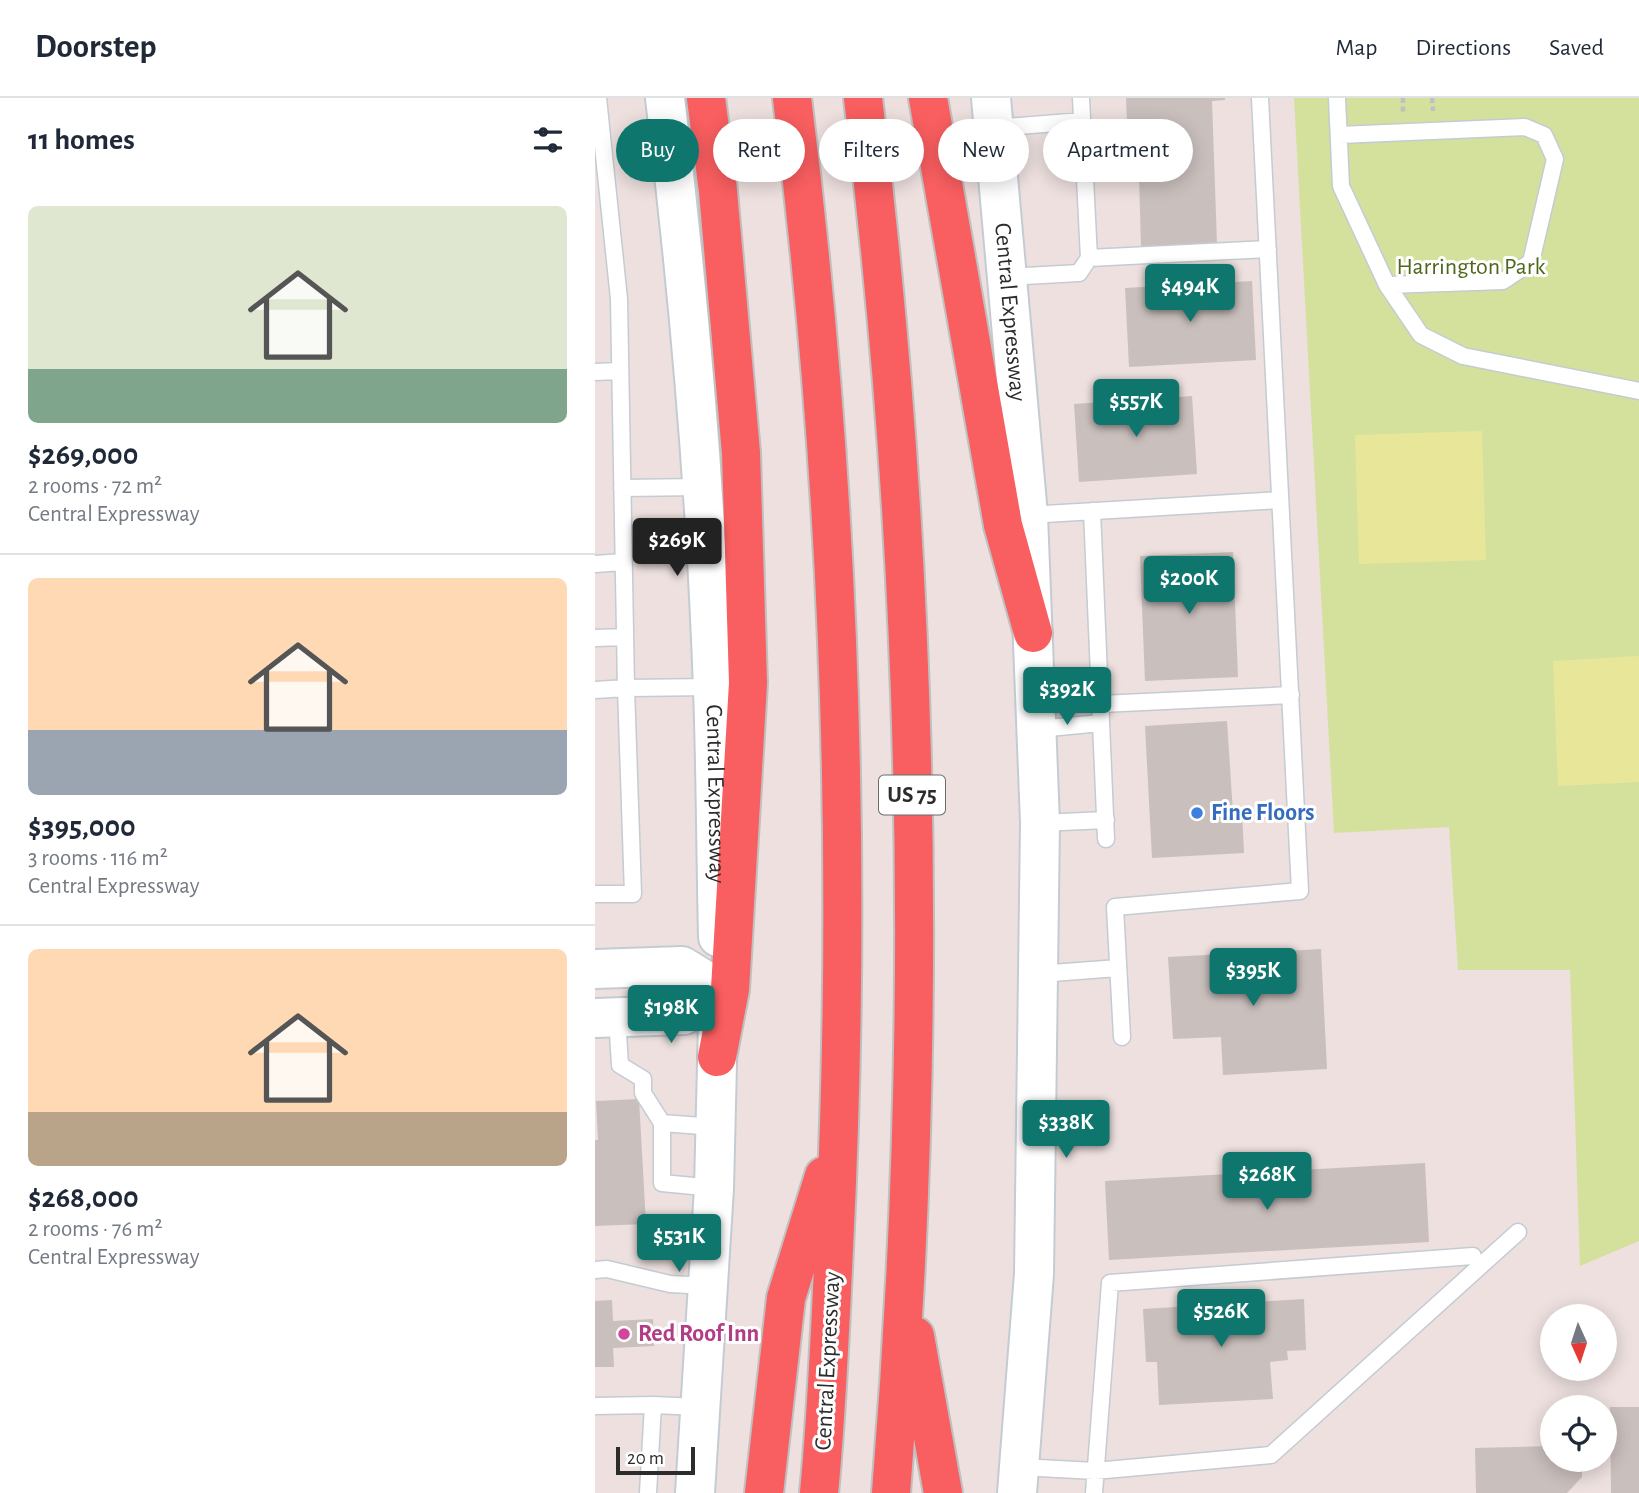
<!DOCTYPE html>
<html lang="en">
<head>
<meta charset="utf-8">
<style>
  body { margin:0; font-family:"Alegreya Sans",sans-serif; background:#f2f2f3; color:#1f2937; height:100vh; display:flex; flex-direction:column; font-size:26px; white-space:nowrap }
  * { box-sizing:border-box; margin:0 }
  p { font-size:23px; color:#747a83 }
  .icon { flex:none; width:38px; height:38px; fill:none; stroke:currentColor; stroke-width:2; stroke-linecap:round; stroke-linejoin:round }
  .map { position:relative; flex:1; overflow:hidden }
  .sheet { display:flex; flex-direction:column; background:#fff; width:595px }
  .sheet>* { flex:none }
  .hud { position:absolute; left:21px; top:21px; width:665px; height:63px; display:flex; gap:14px }
  .needle { width:46px; rotate:177deg }
  .controls { position:absolute; left:945px; top:1206px; display:grid; gap:14px }
  .controls a { display:grid; place-items:center; width:77px; height:77px; border-radius:50%; background:#fff; box-shadow:0 4px 18px #0003; font-size:35px }
  .scale { position:absolute; left:21px; bottom:18px; width:79px; box-sizing:border-box; padding-left:7px; border:4px solid #2c2c2c; border-top:0; font-size:19px; line-height:24px; white-space:nowrap; color:#2c2c2c; -webkit-text-stroke:5px #fff; paint-order:stroke }
  .price { position:absolute; translate:-50% -60px; padding:0 16px; border-radius:7px; background:#0f766e; color:#fff; font-size:23px; line-height:46px; filter:drop-shadow(0 2px 4px #0008) }
  .price::after { content:''; position:absolute; left:50%; top:42px; width:21px; height:16px; margin-left:-10px; background:inherit; clip-path:polygon(0 0,100% 0,50% 100%) }
  .price.selected { background:#222; color:#fff }
  ul { padding:0; list-style:none }
  li { display:grid; align-content:center; gap:14px; height:371px; padding:0 28px }
  li+li { border-top:2px solid #e0e1e3 }
  li span { display:grid; place-items:center; height:217px; border-radius:10px; color:#555 }
  li>.icon { margin-inline-start:auto }
  span .icon { width:126px; height:126px; fill:#fffc; stroke-width:1 }
  li b { font-size:30px }
  h2 { display:flex; justify-content:space-between; align-items:center; height:84px; padding:0 28px; font-size:30px }
  .tag { padding:0 24px; border-radius:32px; background:#fff; box-shadow:0 4px 18px #0003; font-size:24px; line-height:63px }
  .tag.selected { background:#0f766e; color:#fff }
  header { display:flex; align-items:center; gap:42px; box-sizing:border-box; height:98px; padding:0 35px; background:#fff; border-bottom:2px solid #e0e1e3 }
  header strong { font-size:33px }
  nav { display:flex; gap:38px; margin-inline-start:auto; font-size:24px }
  main { display:flex; flex:1; min-height:0 }
  .map>svg:first-child { display:block }
</style>
</head>
<body>
<header>
<strong>Doorstep</strong>
<nav><a>Map</a><a>Directions</a><a>Saved</a></nav>
</header>
<main>
<section class="sheet">
<h2>11 homes<svg class="icon" aria-label="filters" viewBox="0 0 24 24"><path d="M4 7h16M4 17h16"/><circle cx="9" cy="7" r="2"/><circle cx="15" cy="17" r="2"/></svg></h2>
<ul>
<li><span style="background:linear-gradient(#dfe7d0 75%,#7fa58c 0)"><svg class="icon" aria-label="home" viewBox="0 0 24 24"><path d="M3 11l9-7 9 7M6 9v11h12V9"/></svg></span><div><b>$269,000</b><p>2 rooms · 72 m²</p><p>Central Expressway</p></div></li>
<li><span style="background:linear-gradient(#ffd9b3 70%,#9aa5b1 0)"><svg class="icon" aria-label="home" viewBox="0 0 24 24"><path d="M3 11l9-7 9 7M6 9v11h12V9"/></svg></span><div><b>$395,000</b><p>3 rooms · 116 m²</p><p>Central Expressway</p></div></li>
<li><span style="background:linear-gradient(#ffd9b3 75%,#b9a48a 0)"><svg class="icon" aria-label="home" viewBox="0 0 24 24"><path d="M3 11l9-7 9 7M6 9v11h12V9"/></svg></span><div><b>$268,000</b><p>2 rooms · 76 m²</p><p>Central Expressway</p></div></li>
</ul>
</section>
<div class="map">
<svg width="1044" height="1395" viewBox="0 0 1044 1395">
  <rect width="100%" height="100%" fill="#ede0df"/>
  <!-- green -->
  <path fill="#d3e19d" d="M699,0H1044V1143L985,1168L975,872H863L854,729L739,735Z"/>
  <!-- pitch -->
  <path fill="#e8e699" d="M887,333L891,462L764,466L760,337Z
    M1044,558V684L963,688L958,563Z"/>
  <!-- building -->
  <path fill="#c9bfbd" d="M531,0H630V2L617,3L622,146L546,148L544,79H534Z
    M657,183L661,262L534,269L530,190Z
    M597,298L602,376L484,384L479,306Z
    M638,454L643,579L550,583L545,458Z
    M632,623L638,715L647,714L649,755L557,760L550,628Z
    M726,851L732,971L628,977L626,939L578,941L573,859Z
    M44,1001L51,1126L0,1128V1042H3L1,1003Z
    M830,1065L834,1144L514,1162L510,1083Z
    M709,1201L711,1252L692,1253L693,1262L675,1264L678,1301L564,1307L562,1264H551L548,1211Z
    M17,1202L18,1223L58,1221L59,1248L18,1250L19,1269H0V1203Z
    M1015,1309H1044V1395H1016Z
    M957,1348V1362H987V1379L972,1395H881L880,1350Z"/>
  <g fill="none" stroke-linecap="round" stroke-linejoin="round">
    <!-- lane casing -->
    <g stroke="#c3ccd2" stroke-width="19">
      <path id="lane" d="M486,0L494,160
        M742,0L746,88L792,187L826,237L868,258L1044,293
        M400,30L487,23
        M744,37L930,29L949,37L960,61L936,164L908,183L792,187
        M413,179L484,175L494,160L673,151
        M0,274L23,273
        M27,390L107,389
        M497,413L511,741
        M433,417L685,402
        M0,466L28,464
        M0,540L30,539
        M0,592L31,590L24,201L3,0
        M506,606L696,597
        M443,631L506,625
        M445,725L511,722
        M0,796H38L31,590L118,589
        M444,876L523,870
        M22,919L25,967L48,981V995L67,1025
        M527,939L520,809L705,793L665,0
        M119,1090L67,1085V1025L120,1029
        M0,1172L12,1171L75,1186L114,1188
        M58,1307L105,1309
        M0,1308L58,1307L53,1395
        M425,1369L500,1373L676,1357L923,1134
        M499,1395L515,1185L878,1158"/>
    </g>
    <!-- secondary casing -->
    <g stroke="#c3ccd2" stroke-width="42">
      <g id="secondary">
        <path id="s1" d="M70,0C94,196 111,394 118,591C121,673 121,756 123,839"/>
        <path id="s2" d="M396,0L433,417L445,725L439,1176L422,1395"/>
        <path d="M0,871L87,868L124,891L89,917L0,920"/>
        <path d="M100,1395L119,1090L123,924"/>
      </g>
    </g>
    <!-- highway casing -->
    <g stroke="#c0c0c0" stroke-width="42">
      <path id="highway" d="M111,0L123,93L146,355L153,585L135,891L122,959
        M197,0C245,381 258,766 239,1150C235,1232 232,1313 224,1395
        M268,0C325,462 334,931 296,1395
        M333,0L408,427L438,535
        M320,1238L348,1395
        M169,1395L191,1200L229,1078"/>
    </g>
    <!-- path -->
    <path stroke="#c0c0c0" stroke-width="4.5" stroke-dasharray="5 3.5" stroke-linecap="butt" d="M808,0V17
      M837,0L838,13"/>
    <!-- lane -->
    <use href="#lane" stroke="#fff" stroke-width="16"/>
    <!-- secondary -->
    <use href="#secondary" stroke="#fff" stroke-width="38"/>
    <!-- highway -->
    <use href="#highway" stroke="#f95e60" stroke-width="38"/>
  </g>
  <!-- markers -->
  <circle fill="#3f7fe0" stroke="#fff" stroke-width="2.5" cx="602" cy="715" r="7"/>
  <circle fill="#d1479c" stroke="#fff" stroke-width="2.5" cx="29" cy="1236" r="7"/>
  <g text-anchor="middle" dominant-baseline="central" stroke-width="6" stroke-linejoin="round" paint-order="stroke">
    <!-- shield labels -->
    <rect fill="#fff" stroke="#6b6b6b" stroke-width="2" x="284" y="677.5" width="66" height="39" rx="5"/>
    <g font-size="23" font-weight="bold" fill="#2c2c2c">
      <text x="317" y="697">US 75</text>
    </g>
    <!-- park labels -->
    <g font-size="24" fill="#4e671d" stroke="#fff">
      <text x="876" y="169">Harrington Park</text>
    </g>
    <!-- street labels -->
    <g font-size="24" fill="#2c2c2c" stroke="#fff">
      <text stroke="none"><textPath href="#s2" startOffset="215">Central Expressway</textPath></text>
      <text stroke="none"><textPath href="#s1" startOffset="698">Central Expressway</textPath></text>
      <text transform="translate(233 1263) rotate(-87)">Central Expressway</text>
    </g>
    <!-- shop labels -->
    <g font-size="24" font-weight="bold" fill="#366cbe" stroke="#fff" text-anchor="start">
      <text x="616" y="715">Fine Floors</text>
    </g>
    <!-- hotel labels -->
    <g font-size="24" font-weight="bold" fill="#b23c85" stroke="#fff" text-anchor="start">
      <text x="43" y="1236">Red Roof Inn</text>
    </g>
  </g>
</svg>
<div class="controls">
<a><svg class="needle" viewBox="-14 -14 28 28"><path d="M0-13l5 13h-10z" fill="#e53935"/><path d="M0 13l5-13h-10z" fill="#747a83"/></svg></a>
<a><svg class="icon" aria-label="locate" viewBox="0 0 24 24"><circle cx="12" cy="12" r="6"/><path d="M12 2v4M12 18v4M2 12h4M18 12h4"/></svg></a>
</div>
<div class="scale">20 m</div>
<b class="price" style="left:595px;top:226px">$494K</b>
<b class="price" style="left:541px;top:341px">$557K</b>
<b class="price selected" style="left:82px;top:480px">$269K</b>
<b class="price" style="left:594px;top:518px">$200K</b>
<b class="price" style="left:472px;top:629px">$392K</b>
<b class="price" style="left:658px;top:910px">$395K</b>
<b class="price" style="left:76px;top:947px">$198K</b>
<b class="price" style="left:471px;top:1062px">$338K</b>
<b class="price" style="left:672px;top:1114px">$268K</b>
<b class="price" style="left:84px;top:1176px">$531K</b>
<b class="price" style="left:626px;top:1251px">$526K</b>
<div class="hud">
<a class="tag selected">Buy</a>
<a class="tag">Rent</a>
<a class="tag">Filters</a>
<a class="tag">New</a>
<a class="tag">Apartment</a>
</div>
</div>
</main>
</body>
</html>
